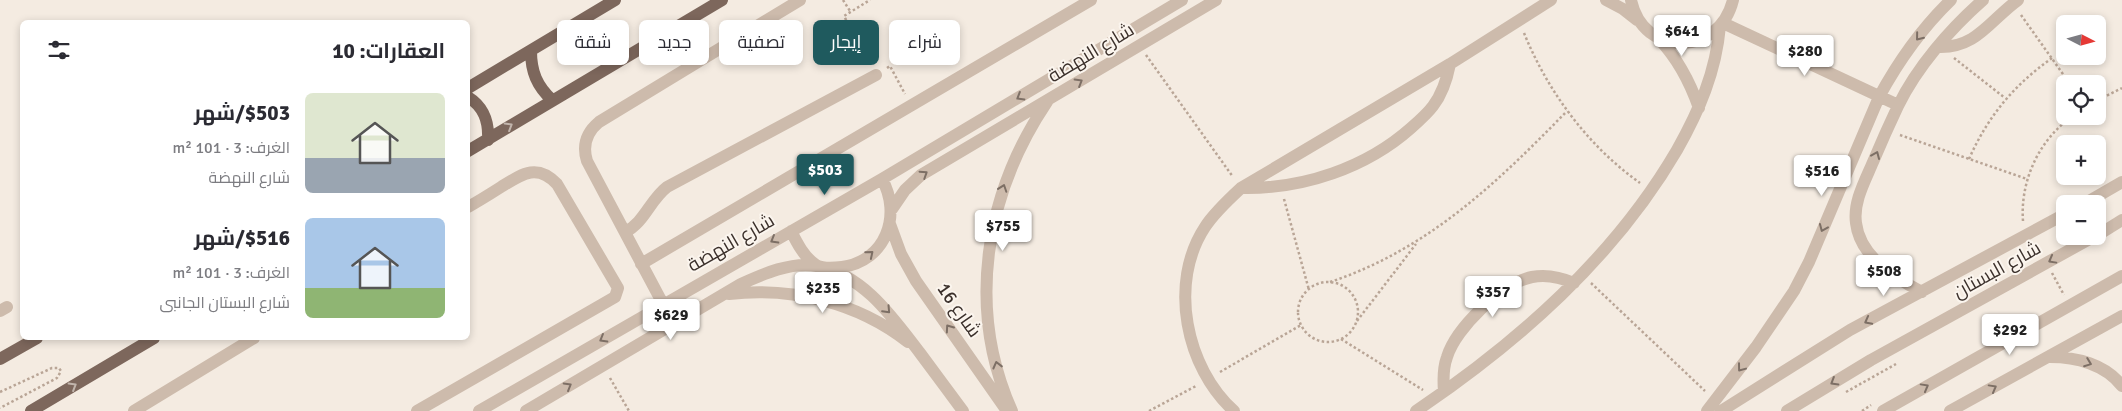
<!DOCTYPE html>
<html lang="ar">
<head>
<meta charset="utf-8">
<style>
  body { margin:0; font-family:Signika,Cairo,sans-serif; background:#f2f2f3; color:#2b2b33; direction:rtl; height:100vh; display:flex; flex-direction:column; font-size:19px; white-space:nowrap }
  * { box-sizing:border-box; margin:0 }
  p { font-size:16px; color:#7c7c81 }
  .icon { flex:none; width:28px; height:28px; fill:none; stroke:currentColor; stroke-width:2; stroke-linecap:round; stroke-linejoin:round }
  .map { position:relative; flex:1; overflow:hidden; direction:ltr }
  .sheet { position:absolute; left:20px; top:20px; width:450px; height:320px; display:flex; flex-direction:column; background:#fff; border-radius:8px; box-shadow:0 2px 8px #0003; direction:rtl }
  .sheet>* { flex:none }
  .guide { position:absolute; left:485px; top:20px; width:475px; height:45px; direction:rtl; display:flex; gap:10px }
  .needle { width:32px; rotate:96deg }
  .buttons { position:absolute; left:2056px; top:15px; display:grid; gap:10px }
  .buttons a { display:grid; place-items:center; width:50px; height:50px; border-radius:8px; background:#fff; box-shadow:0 2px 8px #0003; font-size:25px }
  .price { position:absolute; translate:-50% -42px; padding:0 11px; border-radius:5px; background:#fff; color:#222; font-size:16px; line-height:32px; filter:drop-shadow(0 1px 2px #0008) }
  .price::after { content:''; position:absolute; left:50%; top:30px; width:15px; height:11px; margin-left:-8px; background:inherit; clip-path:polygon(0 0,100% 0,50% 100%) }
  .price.on { background:#1f5a5e; color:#fff }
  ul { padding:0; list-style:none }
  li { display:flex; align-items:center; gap:15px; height:125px; padding:0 25px }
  li span { display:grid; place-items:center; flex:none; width:140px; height:100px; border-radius:8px; color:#555 }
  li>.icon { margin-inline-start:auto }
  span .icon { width:60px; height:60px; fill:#fffc; stroke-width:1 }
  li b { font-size:21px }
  h2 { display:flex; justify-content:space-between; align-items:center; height:60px; padding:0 25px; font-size:21px }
  .chip { padding:0 18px; border-radius:8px; background:#fff; box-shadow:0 2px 8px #0003; font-size:18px; line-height:45px }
  .chip.on { background:#1f5a5e; color:#fff }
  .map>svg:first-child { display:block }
</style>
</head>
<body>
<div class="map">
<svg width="2122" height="411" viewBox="0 0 2122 411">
  <rect width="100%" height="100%" fill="#f4ebe1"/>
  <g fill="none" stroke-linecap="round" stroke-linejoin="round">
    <!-- path -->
    <path stroke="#b9a596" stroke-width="2.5" stroke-dasharray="2.5 2.5" stroke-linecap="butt" d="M843,0L850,11
      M2021,15L2070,84
      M1524,33C1548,92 1588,146 1640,183
      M1146,55L1233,177
      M1954,58L2005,98
      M870,64L844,16L870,0
      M887,68L890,66L905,94
      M2098,100L2122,88
      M1900,135L2027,179
      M1969,159C1988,116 2014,85 2052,58
      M1284,199L1309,290
      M2023,221C2020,181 2039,139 2073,116
      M2052,273L2064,295
      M1330,282C1427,250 1497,183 1567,111
      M1298 312a30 30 0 1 1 60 0a30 30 0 1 1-60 0Z
      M1591,283L1705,391
      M1357,321L1416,244
      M1341,339L1423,390
      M1220,372L1301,325
      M610,378L629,411
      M0,392L52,368H59L61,371L57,378L0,408
      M1846,392L1896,364
      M1149,411L1196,386
      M1862,411L1871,405"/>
    <!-- minor -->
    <path stroke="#cdbbac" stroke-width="12" d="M1606,0L1623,9L1637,20
      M1631,0C1643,58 1719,57 1733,0
      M1723,23L1898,105
      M1659,39C1678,59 1690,82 1699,108
      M1939,47C1977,48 1990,20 2018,0
      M1243,188C1303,189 1366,168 1411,128C1419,121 1427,114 1433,106C1443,93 1447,79 1450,64
      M2084,204L2122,182
      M892,209L905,190L921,175L1216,0
      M890,224L901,254L916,281L1007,411
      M791,231C797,243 804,257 816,265C823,269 834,268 842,267C886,261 902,215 882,179
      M625,232C644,223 650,200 667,187L876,75
      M2098,235L2122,220
      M641,264L1091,0
      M1922,292C1895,278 1860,257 1856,223C1853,202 1865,181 1873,162C1881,143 1889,125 1898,106C1917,67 1950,29 1983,0
      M729,294C792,287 857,302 908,342
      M663,304L587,161C582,145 587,132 599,122L800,0
      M0,311L7,307
      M2050,357C2076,357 2105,364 2122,386
      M1444,391C1443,379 1443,368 1447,357C1456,328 1502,283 1532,277C1547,274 1560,277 1574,283
      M134,411L254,338
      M417,411L615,297L618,288L557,184C537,163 522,174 501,187C490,194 479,201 468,207
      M479,411L882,179L1182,0
      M526,411L741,284C763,274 792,261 817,266C864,275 893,318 920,353C934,372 949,392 963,411
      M1012,411C966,308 985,194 1047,102
      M1234,411C1186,368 1168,283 1205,227C1214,213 1228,200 1241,188L1450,64L1551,0
      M1416,411C1518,342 1614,258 1677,150C1699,111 1716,72 1720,26
      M1707,411L1756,347L1794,291L1809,262L1879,97C1898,62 1922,28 1951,0
      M1721,411L1850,330L2065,214
      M1787,411L1871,360L2095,236
      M1883,411L2122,276
      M1950,411L2122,316"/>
    <!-- major -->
    <path stroke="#7d675c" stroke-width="12" d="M531,51C531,72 537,86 552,100
      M468,88L615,0
      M468,97C484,107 489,121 488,140
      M468,151L722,0
      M0,359L37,338
      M31,411L154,338"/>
  </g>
  <!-- one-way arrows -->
  <defs><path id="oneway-chevron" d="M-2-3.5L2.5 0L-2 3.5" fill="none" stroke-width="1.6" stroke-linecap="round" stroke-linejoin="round" transform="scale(1.25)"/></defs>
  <g stroke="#7d6f65">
    <use href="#oneway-chevron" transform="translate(1919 37) rotate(129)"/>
    <use href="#oneway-chevron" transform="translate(1079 82) rotate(-31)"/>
    <use href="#oneway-chevron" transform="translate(1020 97) rotate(149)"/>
    <use href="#oneway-chevron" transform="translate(1876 155) rotate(-67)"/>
    <use href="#oneway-chevron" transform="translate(924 174) rotate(-33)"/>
    <use href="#oneway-chevron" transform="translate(1003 188) rotate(-71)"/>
    <use href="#oneway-chevron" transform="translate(1823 228) rotate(113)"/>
    <use href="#oneway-chevron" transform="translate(774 240) rotate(150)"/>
    <use href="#oneway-chevron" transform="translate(870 254) rotate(-40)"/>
    <use href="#oneway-chevron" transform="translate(2052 260) rotate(151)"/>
    <use href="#oneway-chevron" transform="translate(887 310) rotate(47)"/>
    <use href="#oneway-chevron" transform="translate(1868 321) rotate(152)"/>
    <use href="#oneway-chevron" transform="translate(949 328) rotate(-125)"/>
    <use href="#oneway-chevron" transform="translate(603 339) rotate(150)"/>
    <use href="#oneway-chevron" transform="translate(2088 363) rotate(21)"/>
    <use href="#oneway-chevron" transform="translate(997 365) rotate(-104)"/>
    <use href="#oneway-chevron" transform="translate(1741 368) rotate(127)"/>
    <use href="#oneway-chevron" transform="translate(1834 382) rotate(149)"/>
    <use href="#oneway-chevron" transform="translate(568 386) rotate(-30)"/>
    <use href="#oneway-chevron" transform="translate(1925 387) rotate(-29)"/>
    <use href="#oneway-chevron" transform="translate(1993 388) rotate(-29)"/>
  </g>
  <g stroke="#c2b5ac">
    <use href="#oneway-chevron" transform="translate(509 126) rotate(-31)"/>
    <use href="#oneway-chevron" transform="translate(73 386) rotate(-31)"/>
  </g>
  <g text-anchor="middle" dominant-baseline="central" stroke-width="4" stroke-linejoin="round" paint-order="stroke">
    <!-- street labels -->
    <g font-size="19" fill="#3b302b" stroke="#fbf5ee">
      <text transform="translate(1091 53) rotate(-31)">شارع النهضة</text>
      <text transform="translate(731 243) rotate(-30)">شارع النهضة</text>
      <text transform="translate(1997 270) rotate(-29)">شارع البستان</text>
      <text transform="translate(959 310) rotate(55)">شارع 16</text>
    </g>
  </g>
</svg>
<div class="buttons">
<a><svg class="needle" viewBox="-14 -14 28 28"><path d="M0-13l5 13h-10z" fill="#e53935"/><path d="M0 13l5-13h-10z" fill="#7c7c81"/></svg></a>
<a><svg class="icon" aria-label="locate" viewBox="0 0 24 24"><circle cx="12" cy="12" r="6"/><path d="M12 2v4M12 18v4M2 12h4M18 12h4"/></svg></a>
<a>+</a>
<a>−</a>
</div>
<b class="price" style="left:1682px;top:57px">$641</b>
<b class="price" style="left:1805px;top:77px">$280</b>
<b class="price on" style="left:825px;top:196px">$503</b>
<b class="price" style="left:1822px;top:197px">$516</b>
<b class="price" style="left:1003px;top:252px">$755</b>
<b class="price" style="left:1884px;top:297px">$508</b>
<b class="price" style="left:823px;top:314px">$235</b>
<b class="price" style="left:1493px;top:318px">$357</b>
<b class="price" style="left:671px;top:341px">$629</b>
<b class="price" style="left:2010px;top:356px">$292</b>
<div class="guide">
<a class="chip">شراء</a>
<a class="chip on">إيجار</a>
<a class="chip">تصفية</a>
<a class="chip">جديد</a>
<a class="chip">شقة</a>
</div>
<section class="sheet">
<h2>العقارات: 10<svg class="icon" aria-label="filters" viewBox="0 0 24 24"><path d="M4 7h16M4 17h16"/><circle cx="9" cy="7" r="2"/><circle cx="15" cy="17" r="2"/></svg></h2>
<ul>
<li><span style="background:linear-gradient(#dfe7d0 65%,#9aa5b1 0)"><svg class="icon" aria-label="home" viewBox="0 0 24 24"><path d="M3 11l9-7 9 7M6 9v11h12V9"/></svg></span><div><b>$503/شهر</b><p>الغرف: 3 · 101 m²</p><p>شارع النهضة</p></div></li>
<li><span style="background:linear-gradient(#a9c7e8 70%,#8fb573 0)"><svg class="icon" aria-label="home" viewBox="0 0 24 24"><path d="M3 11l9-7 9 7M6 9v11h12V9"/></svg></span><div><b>$516/شهر</b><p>الغرف: 3 · 101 m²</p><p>شارع البستان الجانبى</p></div></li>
</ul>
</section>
</div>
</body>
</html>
